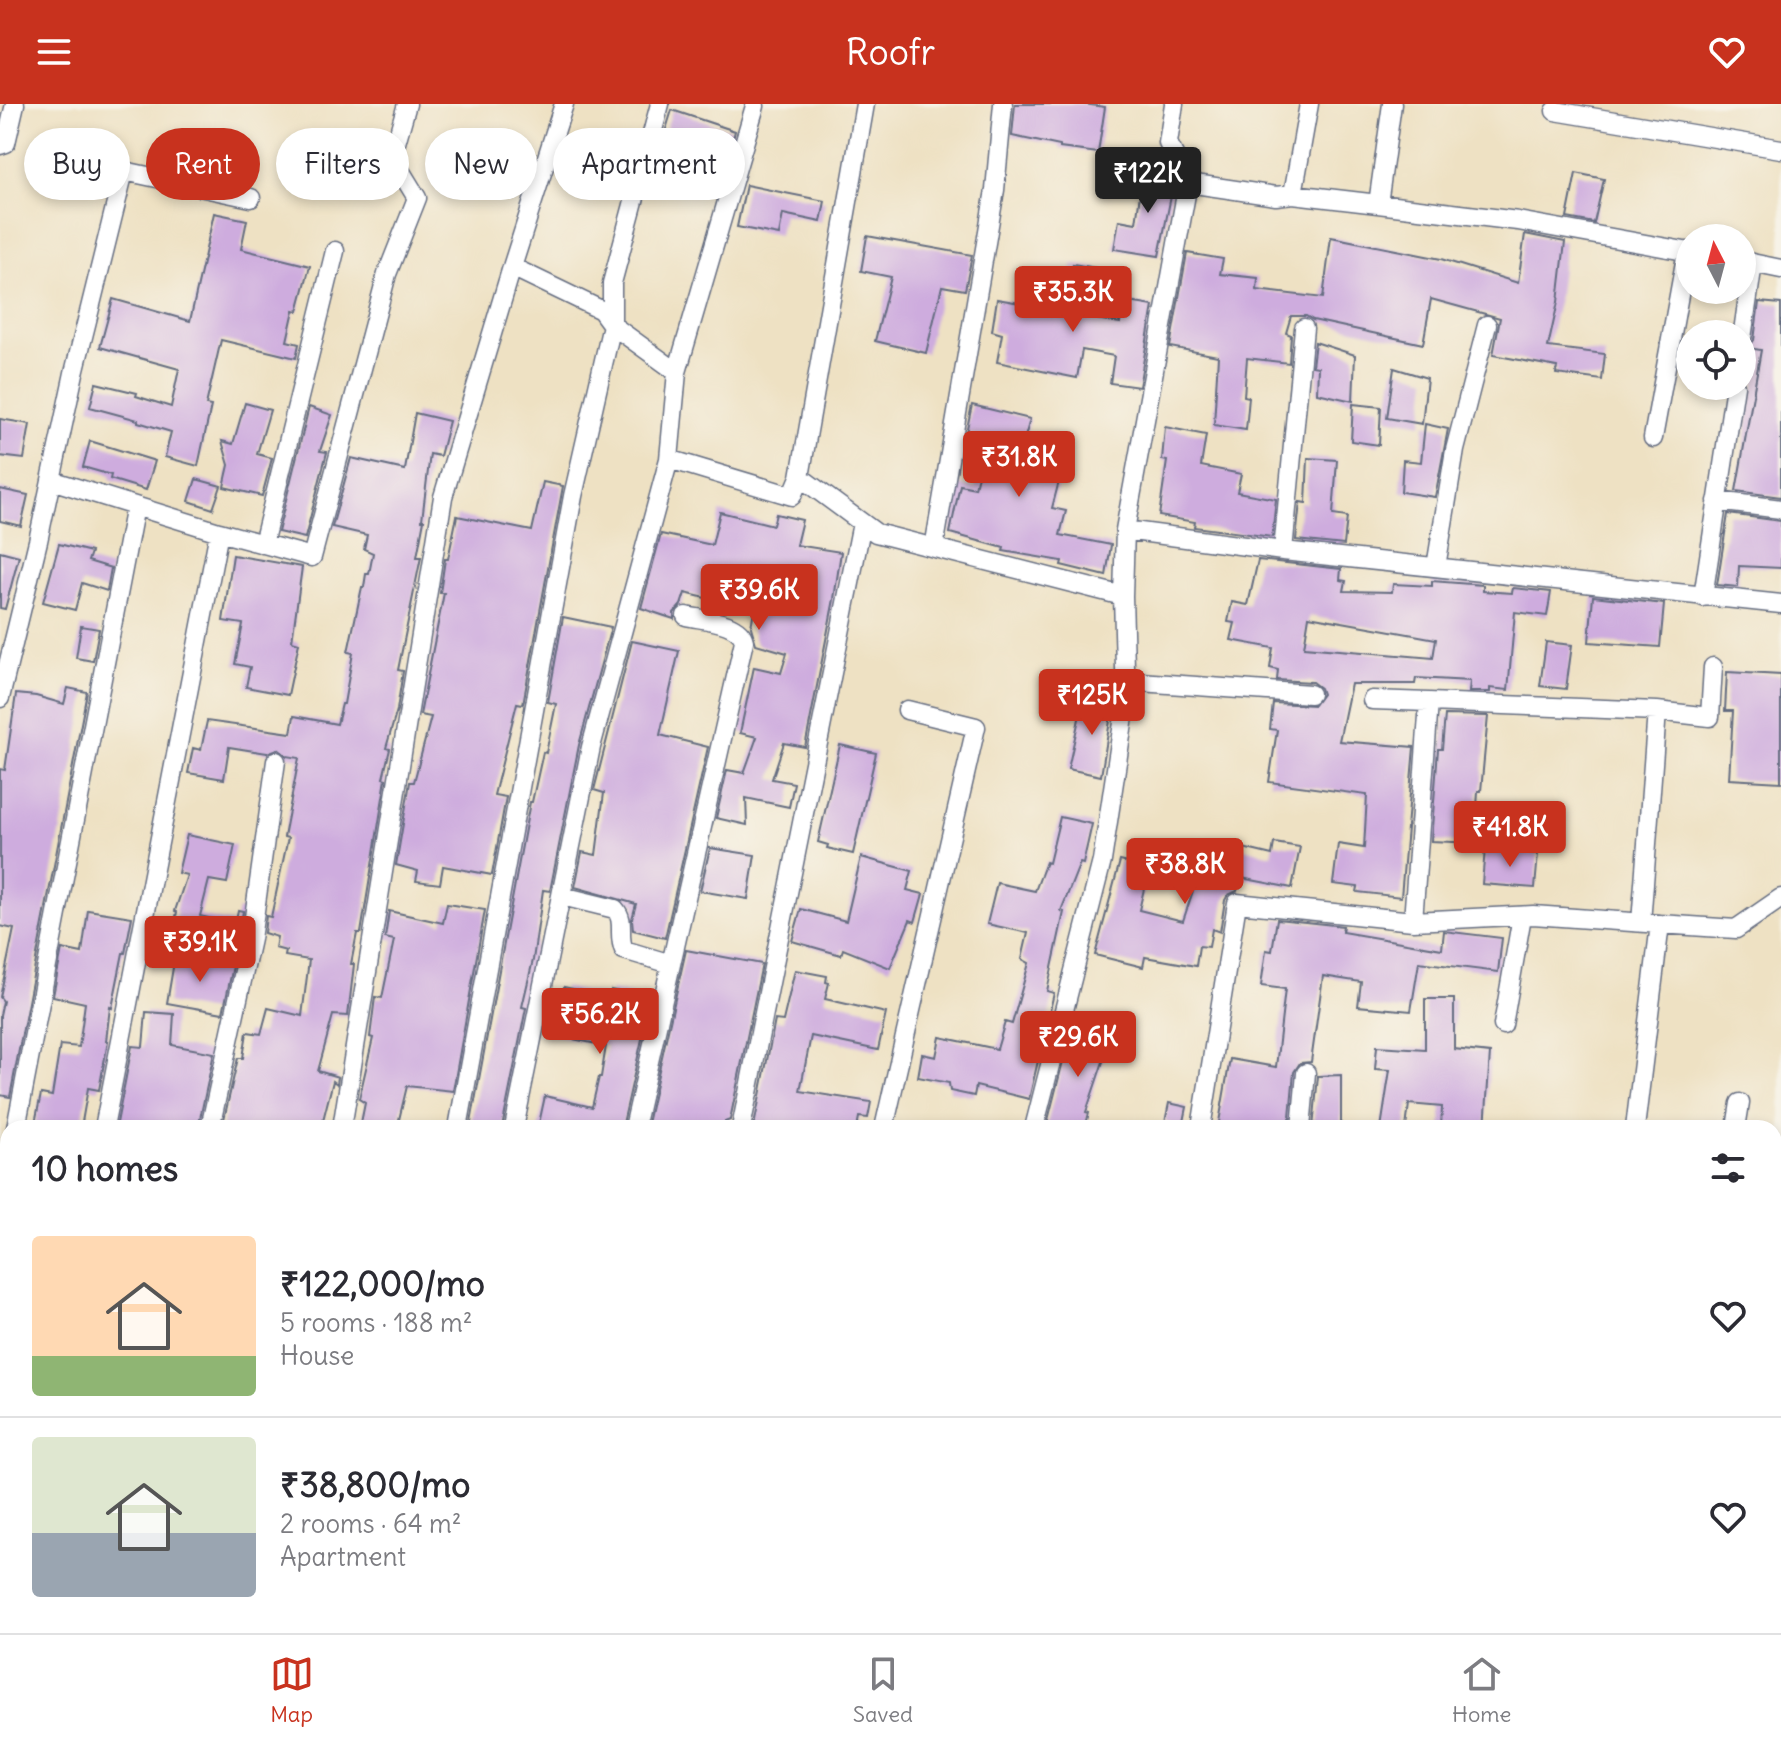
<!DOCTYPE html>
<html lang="en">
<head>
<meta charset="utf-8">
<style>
  body { margin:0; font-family:Delius,sans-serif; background:#f2f2f3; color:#2b2b33; height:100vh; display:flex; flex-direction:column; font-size:30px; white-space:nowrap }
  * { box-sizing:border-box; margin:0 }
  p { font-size:26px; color:#7c7c81 }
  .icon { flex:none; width:44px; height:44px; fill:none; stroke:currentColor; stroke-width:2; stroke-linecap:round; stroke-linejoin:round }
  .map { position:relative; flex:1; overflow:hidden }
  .side { position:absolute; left:0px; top:1016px; width:1782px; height:514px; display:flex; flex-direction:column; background:#fff; border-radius:24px 24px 0 0; box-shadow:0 4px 12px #0003 }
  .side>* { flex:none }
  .top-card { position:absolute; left:24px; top:24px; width:800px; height:72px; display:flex; gap:16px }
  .needle { width:52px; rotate:354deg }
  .controls { position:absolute; left:1676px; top:120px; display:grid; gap:16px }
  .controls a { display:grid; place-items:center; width:80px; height:80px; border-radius:50%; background:#fff; box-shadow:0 4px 12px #0003; font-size:40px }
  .price { position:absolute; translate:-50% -68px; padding:0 18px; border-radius:8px; background:#c8321e; color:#fff; font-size:26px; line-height:52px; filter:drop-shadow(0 2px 4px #0008) }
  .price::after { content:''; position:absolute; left:50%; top:48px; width:24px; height:18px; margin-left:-12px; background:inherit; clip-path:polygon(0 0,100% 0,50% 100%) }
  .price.selected { background:#222; color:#fff }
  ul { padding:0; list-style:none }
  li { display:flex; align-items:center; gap:24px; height:200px; padding:0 32px }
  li+li { border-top:2px solid #e1e1e2 }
  li span { display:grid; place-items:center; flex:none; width:224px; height:160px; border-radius:8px; color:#555 }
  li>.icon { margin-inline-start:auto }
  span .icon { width:96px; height:96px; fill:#fffc; stroke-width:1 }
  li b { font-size:34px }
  h2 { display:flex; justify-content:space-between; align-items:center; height:96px; padding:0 32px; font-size:34px }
  .chip { padding:0 28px; border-radius:36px; background:#fff; box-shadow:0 4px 12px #0003; font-size:28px; line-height:72px }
  .chip.selected { background:#c8321e; color:#fff }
  header { display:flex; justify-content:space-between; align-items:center; height:104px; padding:0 32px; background:#c8321e; color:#fff; font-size:36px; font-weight:600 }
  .tab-bar { display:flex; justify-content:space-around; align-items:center; height:112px; border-top:2px solid #e1e1e2; background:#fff; font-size:22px; color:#7c7c81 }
  .tab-bar a { display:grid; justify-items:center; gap:4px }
  .tab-bar .selected { color:#c8321e }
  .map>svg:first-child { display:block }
</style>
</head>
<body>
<header><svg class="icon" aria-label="menu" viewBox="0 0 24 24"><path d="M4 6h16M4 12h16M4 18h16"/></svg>Roofr<svg class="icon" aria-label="heart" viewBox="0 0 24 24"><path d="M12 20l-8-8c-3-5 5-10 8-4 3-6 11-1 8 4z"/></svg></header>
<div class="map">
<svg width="1781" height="1529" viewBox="0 0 1781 1529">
  <rect width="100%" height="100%" fill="#f7f3e8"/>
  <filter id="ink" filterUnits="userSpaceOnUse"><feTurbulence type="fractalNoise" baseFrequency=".0125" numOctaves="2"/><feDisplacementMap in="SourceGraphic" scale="16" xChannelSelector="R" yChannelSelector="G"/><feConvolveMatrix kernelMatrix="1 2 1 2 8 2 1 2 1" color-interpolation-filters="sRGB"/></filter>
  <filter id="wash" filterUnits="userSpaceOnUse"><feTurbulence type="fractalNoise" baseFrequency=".006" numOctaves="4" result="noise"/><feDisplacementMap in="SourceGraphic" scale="32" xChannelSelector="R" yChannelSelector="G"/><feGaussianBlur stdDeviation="1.8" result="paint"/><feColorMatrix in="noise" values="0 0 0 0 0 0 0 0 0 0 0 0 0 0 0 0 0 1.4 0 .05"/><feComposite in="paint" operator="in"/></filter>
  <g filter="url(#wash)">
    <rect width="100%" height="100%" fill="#eee1c3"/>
    <!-- green -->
    <path fill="#95c879" stroke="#587c6c" stroke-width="2" d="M0,1272L8,1273V1522H752L751,1529H0Z"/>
    <g id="blocks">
      <!-- building -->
      <path fill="#ceacde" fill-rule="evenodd" d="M1015,0H1083L1105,3L1098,49L1060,44V42L1012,32Z
        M672,6L735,27L727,56L663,35Z
        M1144,61L1167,65L1174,77L1159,152L1114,145L1119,116L1136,119Z
        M1576,69L1604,75L1594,119L1567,114Z
        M746,81L825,97L821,118L783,110L779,131L737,123Z
        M214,109L247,116L241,145L310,162L298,207L294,206L287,237L299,240L296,254L221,236L206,301L211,302L198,362L165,353L171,328L138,318V316L90,303L96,279L137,289L136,292L171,303L179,265L100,243L113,195L190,217Z
        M1525,130L1565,138L1558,198L1548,243L1605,250L1602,276L1556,270L1557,263L1493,251L1500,214L1431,195L1423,240L1313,216L1306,212H1291L1286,229L1291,231L1289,259L1247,254L1244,292L1249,293L1246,326L1214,321L1218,252L1170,243L1187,149L1223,155L1220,170L1258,174L1257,186L1323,194L1331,133L1441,155L1518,179Z
        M867,132L972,151L965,186L942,182L926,249L875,237L891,173L861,167Z
        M1073,160L1097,164L1090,214L1120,219L1123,197L1153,202L1139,283L1110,279L1114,252L1082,246L1077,274L997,258L1002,230L992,227L997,195L1066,207Z
        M1759,198L1781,200V393L1736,387L1761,246L1748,244L1754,236Z
        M1315,238L1355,251L1353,297L1317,289L1318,263L1312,262Z
        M1394,264L1427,274L1422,320L1387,314Z
        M245,299L270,306L257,350L272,354L262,392L224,383L229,361L222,337L233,340Z
        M1353,300L1381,303L1379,341L1351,337Z
        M972,301L1030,315L1021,348L1064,358L1052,404L1066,407L1060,431L1111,441L1106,472L1061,461L1062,457L1003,447L1004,444L950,429L960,381L975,384L987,333L966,329Z
        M309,303L332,311L320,347L327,348L305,434L278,428Z
        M415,309L449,317L440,352L430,350L422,416H424L417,453H421L398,566L403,567L397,606L386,644L390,645L383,674L386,675L361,829H357L351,860H354L348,912L333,911L318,967L338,973L337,980L333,977L321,1024H222L238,954H243L247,928L261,930L268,904L302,912L309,856L285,852L286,847L275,844L277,833L264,829L266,812L271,813L288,734L284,733L299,654L287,652L278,645L267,649L229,643L224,675L188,669L193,644L201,646L207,617L291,629L294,612L337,620L342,600H344L353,549L348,548L362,483H364L366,470H369L373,449L364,445L367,431L332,423L351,354L405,366Z
        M0,315L30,320L24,355L0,352Z
        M1425,320L1448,325L1435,393L1401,388L1403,356L1421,358Z
        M1165,323L1206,331L1201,362L1241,370L1237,388L1276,395L1272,433L1194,423L1195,418L1159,412L1167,357L1162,356Z
        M90,337L155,357L146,386L110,375L111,371L83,363Z
        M1308,354L1337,356L1333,411L1347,413L1344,441L1296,436L1300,398L1306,399Z
        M196,375L221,382L213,405L189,397Z
        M543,378L563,382L523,600L517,599L494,691L506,693L492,771L443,762L440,780L416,777L418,767L396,761L410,678H414L431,613L420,611L444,489H440L445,455H448L457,412L532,427Z
        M0,385L28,391L21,422L0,417Z
        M720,408L773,421L776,410L802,416L796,441L841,448L834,495L805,643L784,639L772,675L794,679L789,703L746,694L747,721L716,714L727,666L744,669L757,633L740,629L754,563L781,569L787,549L756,540L751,523L754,506L685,489L681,501L674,509V515L641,504L661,430L712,441Z
        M1728,410L1781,417V464L1739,462L1738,483L1717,481Z
        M59,440L91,448L88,457L111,464L107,487L82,479L75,506L43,498Z
        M0,447L19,452L5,505L0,504Z
        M233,451L302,463L292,537L299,539L288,591L246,583L250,563L235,560L243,520L223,517Z
        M1258,456L1341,465L1340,476L1346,477L1344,487L1392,488L1393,480L1432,482V477L1483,481V487L1512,489L1513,484L1551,488L1547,512L1515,508L1508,586L1490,584V588H1469L1470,577L1416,574L1415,580H1351L1339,637L1414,643L1401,793L1357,788L1358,783L1333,780L1338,740L1364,744L1367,691L1269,678L1277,626L1270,625L1273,599L1314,601L1322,590L1320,584L1312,578L1277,576L1278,566L1270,564L1273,544L1231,536L1235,519L1228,518L1232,498L1248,501ZM1309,512L1436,535L1433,554L1304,543Z
        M1593,492L1664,500L1660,543L1589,538Z
        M563,513L611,523L579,641L550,787L543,786L533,856L522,903L526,904L502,1024H470L530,698H532L543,648L546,649L556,600L548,598Z
        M81,522L99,525L93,557L76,554Z
        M632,537L679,547L660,631L708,643L665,834L633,826L632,815L636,800L575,783L582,748L596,751L604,689L594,686Z
        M1546,538L1572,541L1566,585L1540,582Z
        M1727,568L1781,571V678L1729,675L1733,607H1725Z
        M68,584L87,588L10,993L0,991V911L3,897L0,893L14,825L0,822V665L5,666L16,590L36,592L64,600Z
        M1114,592L1101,672L1068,665L1082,601Z
        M1445,611L1488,612L1481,687H1478L1475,739L1431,737L1438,645H1442Z
        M840,641L876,649L853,750L827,744L828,741L818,738Z
        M1060,713L1092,720L1083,760L1080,759L1061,807L1064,808L1047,887L1054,889L1029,995L976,982L974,992L950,987L949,979L918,973L922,950L936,953L940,933L997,945L1005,918L1012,920L1029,859L1022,855L1028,829L987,820L997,779L1035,787L1046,758L1049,759Z
        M187,731L235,741L227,779L209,776L200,812L235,820L238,806L243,807L239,836L174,822L177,808L175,807L187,771L178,769Z
        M1222,739L1272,751L1274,739L1300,743L1292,784L1241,774L1237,787L1228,791L1225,796L1220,828L1212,825L1209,843L1199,842L1196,862L1145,853L1143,863L1095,851L1120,757L1149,764L1139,806L1183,817L1197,775L1205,778L1211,754L1218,755Z
        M710,744L755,751L748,795L700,787Z
        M1485,745L1538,750L1535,784L1482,780Z
        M861,753L912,767L907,786L923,790L915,818L910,816L890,864L843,845L841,851L792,837L801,805L846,817Z
        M447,800L485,806L453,987L407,982L397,1024H360L365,999L359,995L373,934L370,933L375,893L382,894L394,836L385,834L389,807L443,819Z
        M88,806L132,813L125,849H123L112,904L110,903L106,937H108L99,986L88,984L81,1024H34L41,990L52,992L60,941L79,943L85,899L53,892L62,845L82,849Z
        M1277,815L1343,822L1342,828L1442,845L1444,827L1502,834L1498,868L1419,858L1411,907L1358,902L1361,878L1323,872L1311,958L1300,959L1294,968L1289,1024H1218L1230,955L1276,963L1285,885L1261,882L1266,846L1272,847Z
        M686,846L762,860L730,1016L725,1018V1024H646Z
        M175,852L233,862L223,909L167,899Z
        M795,866L827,872L826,878L829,879L825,895L886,909L878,946L811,932L800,987L871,998L868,1014L859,1013L857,1024L754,1022L775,916L783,917Z
        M564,883L610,893L611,886L651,895L622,1024H538L545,992L592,1003L599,973H601L606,942L554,931Z
        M1425,895H1454V945L1490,949L1485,1024H1441L1442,1003L1409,1000L1406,1024H1381L1390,966L1375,965L1377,942L1425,945Z
        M146,908L174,910L172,941L214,949L198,1024H116L132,942L143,943Z
        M1072,922L1111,934L1086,1008L1089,1009L1085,1024H1046Z
        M1341,971V1024H1313L1318,972Z
        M1169,999L1187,1003L1183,1023L1165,1018Z"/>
    </g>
  </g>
  <g filter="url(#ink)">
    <use href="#blocks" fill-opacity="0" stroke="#656d81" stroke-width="2"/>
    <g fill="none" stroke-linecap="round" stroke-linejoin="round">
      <!-- minor casing -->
      <g stroke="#656d81" stroke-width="21">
        <path id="minor" d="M1392,0L1378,100L1518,117L1690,148
          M1555,7L1781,45
          M0,41L6,39L15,0
          M1188,79L1276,92L1293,90L1378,100
          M1293,90L1309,0
          M1742,157L1781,165
          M512,163L564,0
          M1742,234L1753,159
          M677,268L755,2
          M1653,334L1687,147
          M800,373L865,0
          M51,376L219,428
          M1717,397L1781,405
          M1125,426L1283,447L1781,500
          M263,440L335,147
          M934,444L995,86L1003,0
          M1283,447L1304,224
          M1436,463L1455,346L1487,221
          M1703,493L1735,282
          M1126,577L1310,590
          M0,594L38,437L74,269L124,67L251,94
          M1372,596L1429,598
          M562,792L615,805C626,817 617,832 624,846L671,860
          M1413,817L1429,598L1657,607L1710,613L1713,563
          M1641,819L1657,607
          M1503,921L1522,812
          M16,1024L135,402
          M104,1024L219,428L312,453L387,170L417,94L392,53L407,0
          M210,1024L251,835L276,657
          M342,1024L443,393L512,163L601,206L612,221L677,268L669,355L792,392L800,373L876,429L1123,492
          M458,1024L573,392L612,221V179L660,0
          M514,1024L591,643L669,355
          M634,1024L744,537C740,517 703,516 686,512
          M741,1024L862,419
          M884,1024L976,623L907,606
          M1034,1024L1102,757L1126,599L1123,492L1125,426L1188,79L1168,39L1174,0
          M1201,1024L1237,799L1413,817L1533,811L1660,820
          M1301,1024L1306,969
          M1635,1024L1660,820L1736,825L1781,794
          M1736,1024L1740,999
          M0,1107L8,1066
          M0,1243L8,1245
          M1774,1428H1781
          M773,1529V1522
          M1497,1529L1499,1522
          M1594,1529V1522"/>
      </g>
      <!-- minor -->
      <use href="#minor" stroke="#fff" stroke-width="18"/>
    </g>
  </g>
</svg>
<div class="controls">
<a><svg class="needle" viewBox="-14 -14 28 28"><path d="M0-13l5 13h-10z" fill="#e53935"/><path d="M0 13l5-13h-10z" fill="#7c7c81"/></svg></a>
<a><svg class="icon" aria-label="locate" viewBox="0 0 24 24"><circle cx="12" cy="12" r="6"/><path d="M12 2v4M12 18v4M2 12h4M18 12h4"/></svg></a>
</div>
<b class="price selected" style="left:1148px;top:111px">₹122K</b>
<b class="price" style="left:1073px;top:230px">₹35.3K</b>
<b class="price" style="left:1019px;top:395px">₹31.8K</b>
<b class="price" style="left:759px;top:528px">₹39.6K</b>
<b class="price" style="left:1092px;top:633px">₹125K</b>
<b class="price" style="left:1510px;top:765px">₹41.8K</b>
<b class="price" style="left:1185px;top:802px">₹38.8K</b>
<b class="price" style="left:200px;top:880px">₹39.1K</b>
<b class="price" style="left:600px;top:952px">₹56.2K</b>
<b class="price" style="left:1078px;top:975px">₹29.6K</b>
<div class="top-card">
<a class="chip">Buy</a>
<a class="chip selected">Rent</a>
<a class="chip">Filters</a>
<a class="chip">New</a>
<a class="chip">Apartment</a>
</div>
<section class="side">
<h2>10 homes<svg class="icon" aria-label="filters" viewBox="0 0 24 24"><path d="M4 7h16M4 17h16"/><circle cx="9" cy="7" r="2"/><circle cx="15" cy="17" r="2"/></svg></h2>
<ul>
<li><span style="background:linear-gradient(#ffd9b3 75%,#8fb573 0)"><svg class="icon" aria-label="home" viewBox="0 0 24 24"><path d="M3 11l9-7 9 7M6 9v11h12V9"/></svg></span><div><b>₹122,000/mo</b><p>5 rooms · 188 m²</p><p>House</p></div><svg class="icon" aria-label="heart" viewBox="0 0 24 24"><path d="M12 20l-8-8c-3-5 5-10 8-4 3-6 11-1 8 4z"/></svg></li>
<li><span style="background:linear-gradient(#dfe7d0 60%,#9aa5b1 0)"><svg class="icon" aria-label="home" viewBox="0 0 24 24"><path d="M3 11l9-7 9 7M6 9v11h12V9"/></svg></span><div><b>₹38,800/mo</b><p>2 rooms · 64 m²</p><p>Apartment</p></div><svg class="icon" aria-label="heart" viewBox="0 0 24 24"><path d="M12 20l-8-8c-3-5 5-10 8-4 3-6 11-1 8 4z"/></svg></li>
</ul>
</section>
</div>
<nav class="tab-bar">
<a class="selected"><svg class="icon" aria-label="map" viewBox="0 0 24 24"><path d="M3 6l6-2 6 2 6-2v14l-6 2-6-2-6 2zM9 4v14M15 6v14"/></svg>Map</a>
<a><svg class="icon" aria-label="saved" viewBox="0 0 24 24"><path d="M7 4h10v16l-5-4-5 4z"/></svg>Saved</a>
<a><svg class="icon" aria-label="home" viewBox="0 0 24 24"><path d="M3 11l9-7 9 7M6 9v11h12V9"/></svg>Home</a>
</nav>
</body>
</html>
